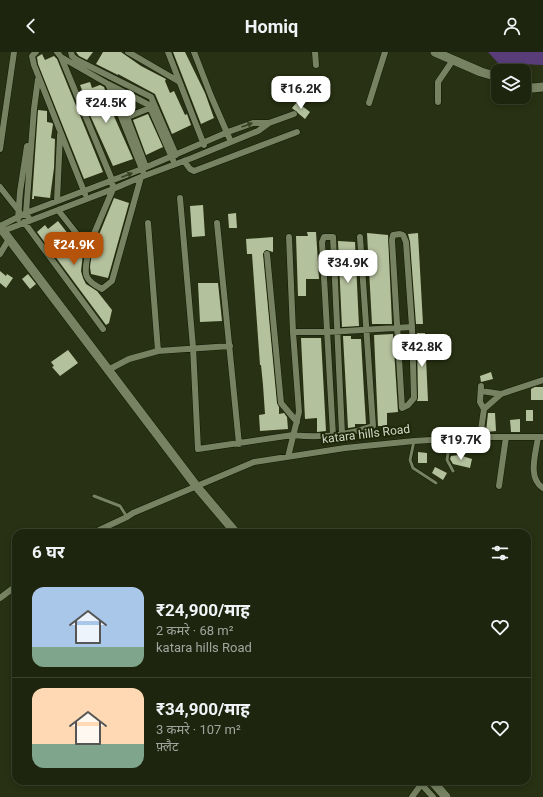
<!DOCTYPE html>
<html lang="hi">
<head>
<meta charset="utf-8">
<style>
  body { margin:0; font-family:Roboto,"Noto Sans Devanagari",sans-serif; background:#262d17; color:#f1f3f6; height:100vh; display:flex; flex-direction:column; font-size:15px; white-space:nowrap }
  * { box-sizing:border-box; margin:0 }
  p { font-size:13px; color:#a1a59e }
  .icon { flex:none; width:22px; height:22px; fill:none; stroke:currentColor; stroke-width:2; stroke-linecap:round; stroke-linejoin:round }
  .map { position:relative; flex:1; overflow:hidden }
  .side { position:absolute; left:12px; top:477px; width:519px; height:256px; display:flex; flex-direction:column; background:#1e250e; border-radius:12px; box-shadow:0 2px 6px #0003,0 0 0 1px #3c422e }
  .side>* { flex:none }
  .tools { position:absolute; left:491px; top:12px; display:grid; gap:8px }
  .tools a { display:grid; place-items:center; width:40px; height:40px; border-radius:8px; background:#1e250e; box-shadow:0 2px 6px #0003,0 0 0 1px #3c422e; font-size:20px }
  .price { position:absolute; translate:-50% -34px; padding:0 9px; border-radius:8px; background:#fff; color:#222; font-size:13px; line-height:26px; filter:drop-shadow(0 1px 2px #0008) }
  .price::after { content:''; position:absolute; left:50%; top:24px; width:12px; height:9px; margin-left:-6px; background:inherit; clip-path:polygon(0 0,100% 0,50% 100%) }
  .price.current { background:#b45309; color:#fff }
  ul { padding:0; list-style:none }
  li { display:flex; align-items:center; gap:12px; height:100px; padding:0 20px }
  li+li { border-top:1px solid #3c422e }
  li span { display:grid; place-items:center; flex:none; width:112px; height:80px; border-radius:12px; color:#555 }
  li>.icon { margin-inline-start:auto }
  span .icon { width:48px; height:48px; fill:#fffc; stroke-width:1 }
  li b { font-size:17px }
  h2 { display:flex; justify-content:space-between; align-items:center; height:48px; padding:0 20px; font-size:17px }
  header { display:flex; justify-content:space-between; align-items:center; height:52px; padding:0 20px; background:#1e250e; font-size:18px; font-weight:700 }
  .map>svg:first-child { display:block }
</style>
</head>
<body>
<header><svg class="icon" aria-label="back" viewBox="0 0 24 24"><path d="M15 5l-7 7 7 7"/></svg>Homiq<svg class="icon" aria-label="person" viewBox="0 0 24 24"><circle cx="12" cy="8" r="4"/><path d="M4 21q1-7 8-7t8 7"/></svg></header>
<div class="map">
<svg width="543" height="745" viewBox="0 0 543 745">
  <rect width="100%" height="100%" fill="#283113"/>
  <!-- green -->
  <path fill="#583d78" d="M488,0H543V13L498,11Z"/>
  <!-- building -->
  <path fill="#b4c19d" d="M76,0H93L87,8L79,4Z
    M103,0H121L141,14L166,27L165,29L170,41L174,39L185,63L187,62L191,73L172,82L155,42L118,22V23L96,12Z
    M173,0H185L205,41L214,66L201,72Z
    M42,2L45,8L54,4L57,7L103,120L84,127L38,12L37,5Z
    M90,30L92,36L100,33L104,35L113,62L133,107L113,114L85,52L87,51L80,33Z
    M297,50L310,60L305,67L292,56Z
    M38,58L47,59V70L52,71L53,72L51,86L55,87L54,116L50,146L34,144V147H32Z
    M148,62L163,95L146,103L133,68Z
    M114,146L129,151L108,226L91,222L90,215L92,200Z
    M203,153L205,184L192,185L190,154Z
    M236,161L237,176H229L228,162Z
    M58,169L83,201L81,219L83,226L86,232L97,239L112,258L109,271L106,273L37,180L45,173L48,177Z
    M307,180H316L319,227H306V244H298L296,184H308Z
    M367,181L388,183L392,272H372Z
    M418,181L423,272H416L410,190L408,182Z
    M273,185V200L266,198L263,202L277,351L279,355V362L284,361L287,365L288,377L260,379L259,363L265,362L263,333L261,313H260L252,202H247L246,187Z
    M338,189L355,190L359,274L342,275Z
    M0,219L6,224L7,222L13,226L6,236L0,231Z
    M28,222L36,232L30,237L22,227Z
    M198,231H218L222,269L200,270Z
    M417,281H425V284L428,349H417L418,346Z
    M393,282L398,360L387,361V374H378L374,283Z
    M343,284H351V287H361L364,340L366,372H355V375L348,376Z
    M301,286H321L326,379L317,380V366L305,367Z
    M68,298L78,311L60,324L52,315L54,314L51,310Z
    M491,320L493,327L481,330L480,324Z
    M535,335H543V348H531V337Z
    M526,358H533V369H526Z
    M488,361H495L496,379L486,380Z
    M520,367V380H511L510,368Z
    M418,400L427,401V411H418Z
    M459,403L472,407L470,416L453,412L450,407L451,404Z
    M435,415L447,421L443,428L432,421Z"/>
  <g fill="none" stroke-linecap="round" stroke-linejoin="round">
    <!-- lane casing -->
    <g stroke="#111900" stroke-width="4">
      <path id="lane" d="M450,387L447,408L453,419
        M414,389L410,408L413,416L436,431
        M94,444L120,454L127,465"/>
    </g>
    <!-- street casing -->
    <g stroke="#111900" stroke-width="7">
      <path id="street" d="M36,0L32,4L34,13L85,142
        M57,0L61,5L108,32L149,53L173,108
        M71,0L72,4L77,8L151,45L176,103
        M128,0L178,29
        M168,0L204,93
        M194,0L211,44L231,90
        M315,0L316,13
        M108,32L143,120
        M438,50V30L453,8
        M369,51L385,0
        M127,65L146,115
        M125,66L150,56
        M0,97L14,0
        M184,109L190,117L194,119L297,80
        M0,135L19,159
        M180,146L193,295L198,397L293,383C319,386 348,383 373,374L360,185
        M57,149L60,83
        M58,158L88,196L113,137L112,128L61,5
        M18,167L20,140L27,94
        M30,168L26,161L34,57L38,27
        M24,170L103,277
        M148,171L158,299L230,294
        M217,171L239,392
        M0,174L26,161L142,117L228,80L253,71H269L294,62
        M3,179L113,137L141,125L192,106L258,79L269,71
        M400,182L403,183L406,190L412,275L414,346L408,353L402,356L392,188L393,183Z
        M88,196C88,216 77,225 102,237L112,229L141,125
        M0,202L9,187
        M267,202L281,351L297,370
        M293,280H328L412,275
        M108,318L129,307L158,299
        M481,334L480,350L484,357
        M481,339L501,342
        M333,383L322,190L324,185H333L342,382
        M480,385L484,357L501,342L543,328
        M538,385C536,401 527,426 543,436
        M288,405L299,360L293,280L289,185
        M499,434L506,385
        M93,481L127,465L133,461L254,410L345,396L414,389L480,385H543
        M0,546L16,534
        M412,745L420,734L422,733L433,745"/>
    </g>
    <!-- secondary casing -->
    <g stroke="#111900" stroke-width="10">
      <path id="secondary" d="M435,0L481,20L498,25
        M524,33L533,36L543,35
        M0,175L197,435L236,481
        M432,729L446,745"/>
    </g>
    <!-- lane -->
    <use href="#lane" stroke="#768261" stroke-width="3"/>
    <!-- street -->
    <use href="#street" stroke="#768261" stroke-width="6"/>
    <!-- secondary -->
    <use href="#secondary" stroke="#768261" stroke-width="9"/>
  </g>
  <!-- one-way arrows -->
  <defs><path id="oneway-solid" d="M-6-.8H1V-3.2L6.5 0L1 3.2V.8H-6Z"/></defs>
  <g fill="#384223">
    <use href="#oneway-solid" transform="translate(247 73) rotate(-20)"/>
    <use href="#oneway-solid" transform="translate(127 123) rotate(-21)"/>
  </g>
  <g text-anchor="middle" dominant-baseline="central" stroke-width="4" stroke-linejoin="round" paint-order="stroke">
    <!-- street labels -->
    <g font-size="12" fill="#d2d9c7" stroke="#1e2708">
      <text transform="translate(366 382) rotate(-7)">katara hills Road</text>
    </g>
  </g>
</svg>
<div class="tools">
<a><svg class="icon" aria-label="layers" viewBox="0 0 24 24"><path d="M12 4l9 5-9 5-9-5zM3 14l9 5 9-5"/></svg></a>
</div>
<b class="price" style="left:301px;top:58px">₹16.2K</b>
<b class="price" style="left:106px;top:72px">₹24.5K</b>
<b class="price current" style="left:74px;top:214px">₹24.9K</b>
<b class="price" style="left:348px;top:232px">₹34.9K</b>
<b class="price" style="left:422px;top:316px">₹42.8K</b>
<b class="price" style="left:461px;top:409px">₹19.7K</b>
<section class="side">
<h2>6 घर<svg class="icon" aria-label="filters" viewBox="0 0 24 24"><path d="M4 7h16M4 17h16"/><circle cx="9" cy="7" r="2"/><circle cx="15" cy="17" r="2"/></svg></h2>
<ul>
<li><span style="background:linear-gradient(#a9c7e8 75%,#7fa58c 0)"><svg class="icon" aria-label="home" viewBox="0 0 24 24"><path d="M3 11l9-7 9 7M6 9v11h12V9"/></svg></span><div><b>₹24,900/माह</b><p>2 कमरे · 68 m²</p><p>katara hills Road</p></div><svg class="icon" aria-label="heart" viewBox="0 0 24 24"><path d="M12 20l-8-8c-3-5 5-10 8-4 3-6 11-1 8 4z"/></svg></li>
<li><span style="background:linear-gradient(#ffd9b3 70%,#7fa58c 0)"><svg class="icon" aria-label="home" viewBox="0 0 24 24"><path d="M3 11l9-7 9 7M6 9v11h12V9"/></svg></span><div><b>₹34,900/माह</b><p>3 कमरे · 107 m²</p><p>फ़्लैट</p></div><svg class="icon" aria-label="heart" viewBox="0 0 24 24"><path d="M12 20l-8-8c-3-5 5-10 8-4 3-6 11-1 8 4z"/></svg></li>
</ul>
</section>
</div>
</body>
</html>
